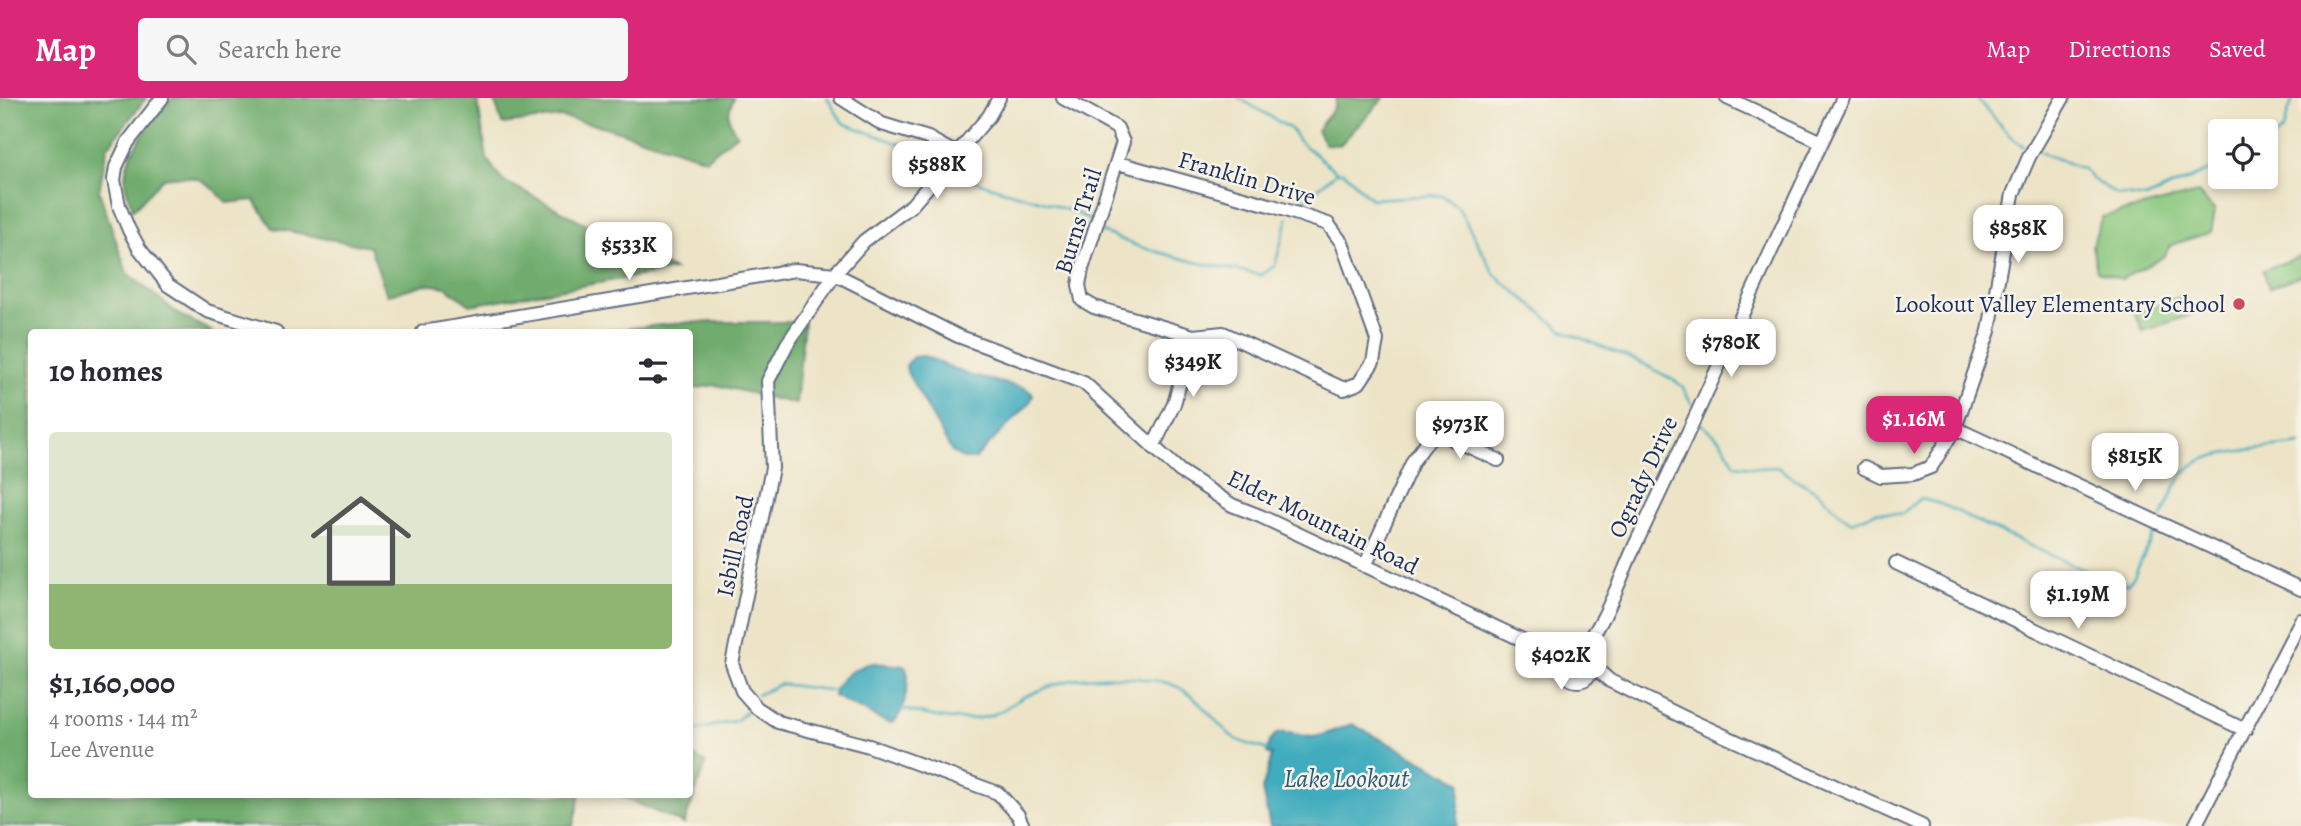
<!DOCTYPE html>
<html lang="en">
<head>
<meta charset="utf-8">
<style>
  body { margin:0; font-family:Alegreya,serif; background:#f7f7f7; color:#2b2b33; height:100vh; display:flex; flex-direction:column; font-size:26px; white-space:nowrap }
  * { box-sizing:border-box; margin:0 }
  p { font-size:23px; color:#7c7c81 }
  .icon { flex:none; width:38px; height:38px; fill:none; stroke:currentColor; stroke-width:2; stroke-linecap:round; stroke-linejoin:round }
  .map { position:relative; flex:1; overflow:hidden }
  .drawer { position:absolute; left:28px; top:231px; width:665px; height:469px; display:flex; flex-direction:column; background:#fff; border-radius:7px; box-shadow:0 4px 10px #0003 }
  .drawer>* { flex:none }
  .fabs { position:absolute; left:2208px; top:21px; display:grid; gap:14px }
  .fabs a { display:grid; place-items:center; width:70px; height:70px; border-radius:7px; background:#fff; box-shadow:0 4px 10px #0003; font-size:35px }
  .price { position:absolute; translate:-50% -60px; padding:0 16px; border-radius:14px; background:#fff; color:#222; font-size:23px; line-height:46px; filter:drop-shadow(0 2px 4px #0008) }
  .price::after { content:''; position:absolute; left:50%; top:42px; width:21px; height:16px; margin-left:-10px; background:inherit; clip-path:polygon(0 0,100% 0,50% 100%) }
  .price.selected { background:#db2777; color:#fff }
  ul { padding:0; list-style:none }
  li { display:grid; align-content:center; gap:14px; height:371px; padding:0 21px }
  li span { display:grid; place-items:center; height:217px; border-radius:7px; color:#555 }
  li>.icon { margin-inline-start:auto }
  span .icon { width:126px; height:126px; fill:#fffc; stroke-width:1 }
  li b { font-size:30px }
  h2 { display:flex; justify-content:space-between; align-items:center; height:84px; padding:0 21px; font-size:30px }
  header { display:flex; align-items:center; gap:42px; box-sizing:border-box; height:98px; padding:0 35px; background:#db2777; color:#fff }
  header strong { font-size:33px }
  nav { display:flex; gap:38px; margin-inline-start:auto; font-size:24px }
  .search { width:490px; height:63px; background:#f7f7f7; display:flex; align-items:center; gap:18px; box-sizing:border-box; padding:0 24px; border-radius:7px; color:#7c7c81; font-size:26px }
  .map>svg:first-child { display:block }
</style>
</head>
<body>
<header>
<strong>Map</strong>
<div class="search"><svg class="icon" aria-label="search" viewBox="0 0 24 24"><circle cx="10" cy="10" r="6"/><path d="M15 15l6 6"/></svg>Search here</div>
<nav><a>Map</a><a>Directions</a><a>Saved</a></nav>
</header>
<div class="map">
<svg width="2301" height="728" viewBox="0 0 2301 728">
  <rect width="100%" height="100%" fill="#f7f3e8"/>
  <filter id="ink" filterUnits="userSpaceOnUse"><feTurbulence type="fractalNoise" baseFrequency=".0143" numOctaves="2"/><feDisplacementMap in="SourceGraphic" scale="14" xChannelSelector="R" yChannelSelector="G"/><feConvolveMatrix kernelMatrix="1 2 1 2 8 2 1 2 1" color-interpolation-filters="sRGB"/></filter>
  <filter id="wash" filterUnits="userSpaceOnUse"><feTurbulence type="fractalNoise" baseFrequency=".00686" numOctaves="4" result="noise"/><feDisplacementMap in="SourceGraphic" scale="28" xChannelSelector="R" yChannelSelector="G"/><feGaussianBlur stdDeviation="1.57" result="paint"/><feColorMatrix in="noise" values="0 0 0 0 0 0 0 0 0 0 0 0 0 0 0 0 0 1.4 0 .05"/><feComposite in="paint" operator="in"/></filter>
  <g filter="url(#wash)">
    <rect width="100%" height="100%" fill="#ede4c7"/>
    <!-- green -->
    <path fill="#8bc87e" stroke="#537c6e" stroke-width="2" d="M2198,95L2215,113L2211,134L2171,147L2163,159L2122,181L2097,173L2092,147L2102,119Z
      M2301,158V177L2269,190L2263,172Z
      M2184,197L2191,217L2143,233L2135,216Z"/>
    <!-- forest -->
    <path fill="#70ac6d" stroke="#466e66" stroke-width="2" d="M0,0H146L107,50L99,93L127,175L181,218L213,234H32V696L580,697L573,728H0Z
      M172,0H477L487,61L502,82L674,172L470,207L446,189L426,186L387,197L370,149L273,130L254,102L227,105C205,80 196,76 163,80L133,112C131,103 126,94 125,85C123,54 154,22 172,0Z
      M494,0H734C727,14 727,24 737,36L706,61L605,29L561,19L502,26Z
      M1336,0H1384L1340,47L1325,46L1317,32L1335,8Z
      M692,224H804L796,306L716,287L690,291V234H590Z
      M690,656L706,665L684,726L617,697L690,696Z"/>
    <!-- water -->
    <path fill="#3facbd" stroke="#2d6e8e" stroke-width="2" d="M924,258L969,277L1025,290L1032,295L1033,298L1029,306L975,361H964L952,354L907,274L906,267L913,259Z
      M874,565L905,568C912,581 904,615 893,625L886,624L834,598C835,581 858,567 874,565Z
      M1352,626L1461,684L1457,728H1270L1262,692L1272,657L1267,655C1271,622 1295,639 1313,639C1325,638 1340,630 1352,626Z"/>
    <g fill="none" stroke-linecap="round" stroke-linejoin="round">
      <!-- stream -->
      <path stroke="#3facbd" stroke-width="2.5" d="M827,0L843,25L914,51L937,65
        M1239,0L1291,31L1299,43L1337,74H1344L1371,101L1442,97L1458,109L1495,177L1562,232L1642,265L1675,283L1682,288L1692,306
        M1976,0L2010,38L2023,48
        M2266,48L2283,32L2293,0
        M2040,54L2083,71L2092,81L2116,96L2146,100L2221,67
        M951,72C985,91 1026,96 1062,110C1073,114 1083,116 1091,124
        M1298,107L1337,74
        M1102,134L1140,149L1195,164L1262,177L1275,167L1288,120
        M1700,325C1719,340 1724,345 1735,367L1759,370L1778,369C1793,382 1808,386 1822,398C1832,407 1839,417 1852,424L1877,414L1902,416L1919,401C1945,404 1966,419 1989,429C2030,448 2071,467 2112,484L2128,486L2134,478L2157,429
        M2162,419C2169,402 2177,378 2193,367C2213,352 2274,350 2301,346
        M757,597L780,586L836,593
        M899,610C929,618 959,626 989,618C1002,615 1014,603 1026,598C1042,591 1060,584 1077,581C1101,577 1140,579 1163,584C1195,590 1209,620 1233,639C1242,646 1257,648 1268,652
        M690,634L737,622L748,612"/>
    </g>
  </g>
  <g filter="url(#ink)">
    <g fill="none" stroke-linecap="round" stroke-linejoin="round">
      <!-- minor casing -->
      <g stroke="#646e83" stroke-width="16">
        <path id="minor" d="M162,0L128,44L116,69L114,82L119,108L129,132L139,150L168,187L207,213L276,234
          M841,0L882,26L928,40L955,55
          M999,0L989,18L912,107L864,143L835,176L787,246L768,283L772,370L732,566L742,593L757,610L778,624L869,648L998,695L1018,717L1023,728
          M1063,0L1117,30L1123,44L1082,171L1079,187L1082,202L1094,209L1193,238L1223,235L1344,291L1359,285L1373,264L1377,242L1342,145L1328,126L1273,108L1118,65
          M1727,0L1822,44
          M423,234L795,172L835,176L958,238L1084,285L1180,373L1232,407L1260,418L1546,553L1569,557
          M1955,330L2301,491
          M1153,349L1174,306L1193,238
          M1864,370L1881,378L1913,376L1931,369L1955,330L1989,233L2013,96L2029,59L2063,0
          M1896,465L2245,632
          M1365,468L1413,363L1435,333L1498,362
          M1578,554C1604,533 1622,474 1637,443C1708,296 1772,146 1843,0
          M1564 569a14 14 0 1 1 28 0a14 14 0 1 1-28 0Z
          M1592,567L1610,583L1681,618L1922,728
          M2195,728L2301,522"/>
      </g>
      <!-- minor -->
      <use href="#minor" stroke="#fff" stroke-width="12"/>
    </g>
  </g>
  <!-- markers -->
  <circle fill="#d1495b" stroke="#f7f3e8" stroke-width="2.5" cx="2239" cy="206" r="7"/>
  <g text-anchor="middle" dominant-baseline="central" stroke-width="5" stroke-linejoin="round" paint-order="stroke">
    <!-- street labels -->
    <g font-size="24" fill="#1b2f5e" stroke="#f7f3e8">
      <text transform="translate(1247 80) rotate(16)">Franklin Drive</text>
      <text transform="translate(1078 123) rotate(-73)">Burns Trail</text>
      <text transform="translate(1643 379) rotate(-65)">Ogrady Drive</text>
      <text transform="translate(1323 424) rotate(26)">Elder Mountain Road</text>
      <text transform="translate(735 448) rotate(-78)">Isbill Road</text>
    </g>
    <!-- poi labels -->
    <g font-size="24" fill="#1b2f5e" stroke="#f7f3e8" text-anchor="end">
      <text x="2225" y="206">Lookout Valley Elementary School</text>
    </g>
    <!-- water labels -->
    <g font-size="26" font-style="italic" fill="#285b7f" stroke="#f7f3e8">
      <text x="1346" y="680">Lake Lookout</text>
    </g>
  </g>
</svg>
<div class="fabs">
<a><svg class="icon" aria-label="locate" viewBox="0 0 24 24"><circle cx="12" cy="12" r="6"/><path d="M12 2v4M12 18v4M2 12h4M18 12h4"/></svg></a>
</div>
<b class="price" style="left:937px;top:103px">$588K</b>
<b class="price" style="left:2018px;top:167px">$858K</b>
<b class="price" style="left:629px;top:184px">$533K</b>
<b class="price" style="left:1731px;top:281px">$780K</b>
<b class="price" style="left:1193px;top:301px">$349K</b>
<b class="price selected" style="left:1914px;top:358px">$1.16M</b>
<b class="price" style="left:1460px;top:363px">$973K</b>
<b class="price" style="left:2135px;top:395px">$815K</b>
<b class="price" style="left:2078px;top:533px">$1.19M</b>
<b class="price" style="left:1561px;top:594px">$402K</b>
<section class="drawer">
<h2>10 homes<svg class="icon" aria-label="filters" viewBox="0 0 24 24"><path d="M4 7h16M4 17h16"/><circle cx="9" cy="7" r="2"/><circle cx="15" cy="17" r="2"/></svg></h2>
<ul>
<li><span style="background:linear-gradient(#dfe7d0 70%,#8fb573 0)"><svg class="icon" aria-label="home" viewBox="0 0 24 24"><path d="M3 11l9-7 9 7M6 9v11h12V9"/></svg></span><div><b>$1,160,000</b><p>4 rooms · 144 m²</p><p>Lee Avenue</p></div></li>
</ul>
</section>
</div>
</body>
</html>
